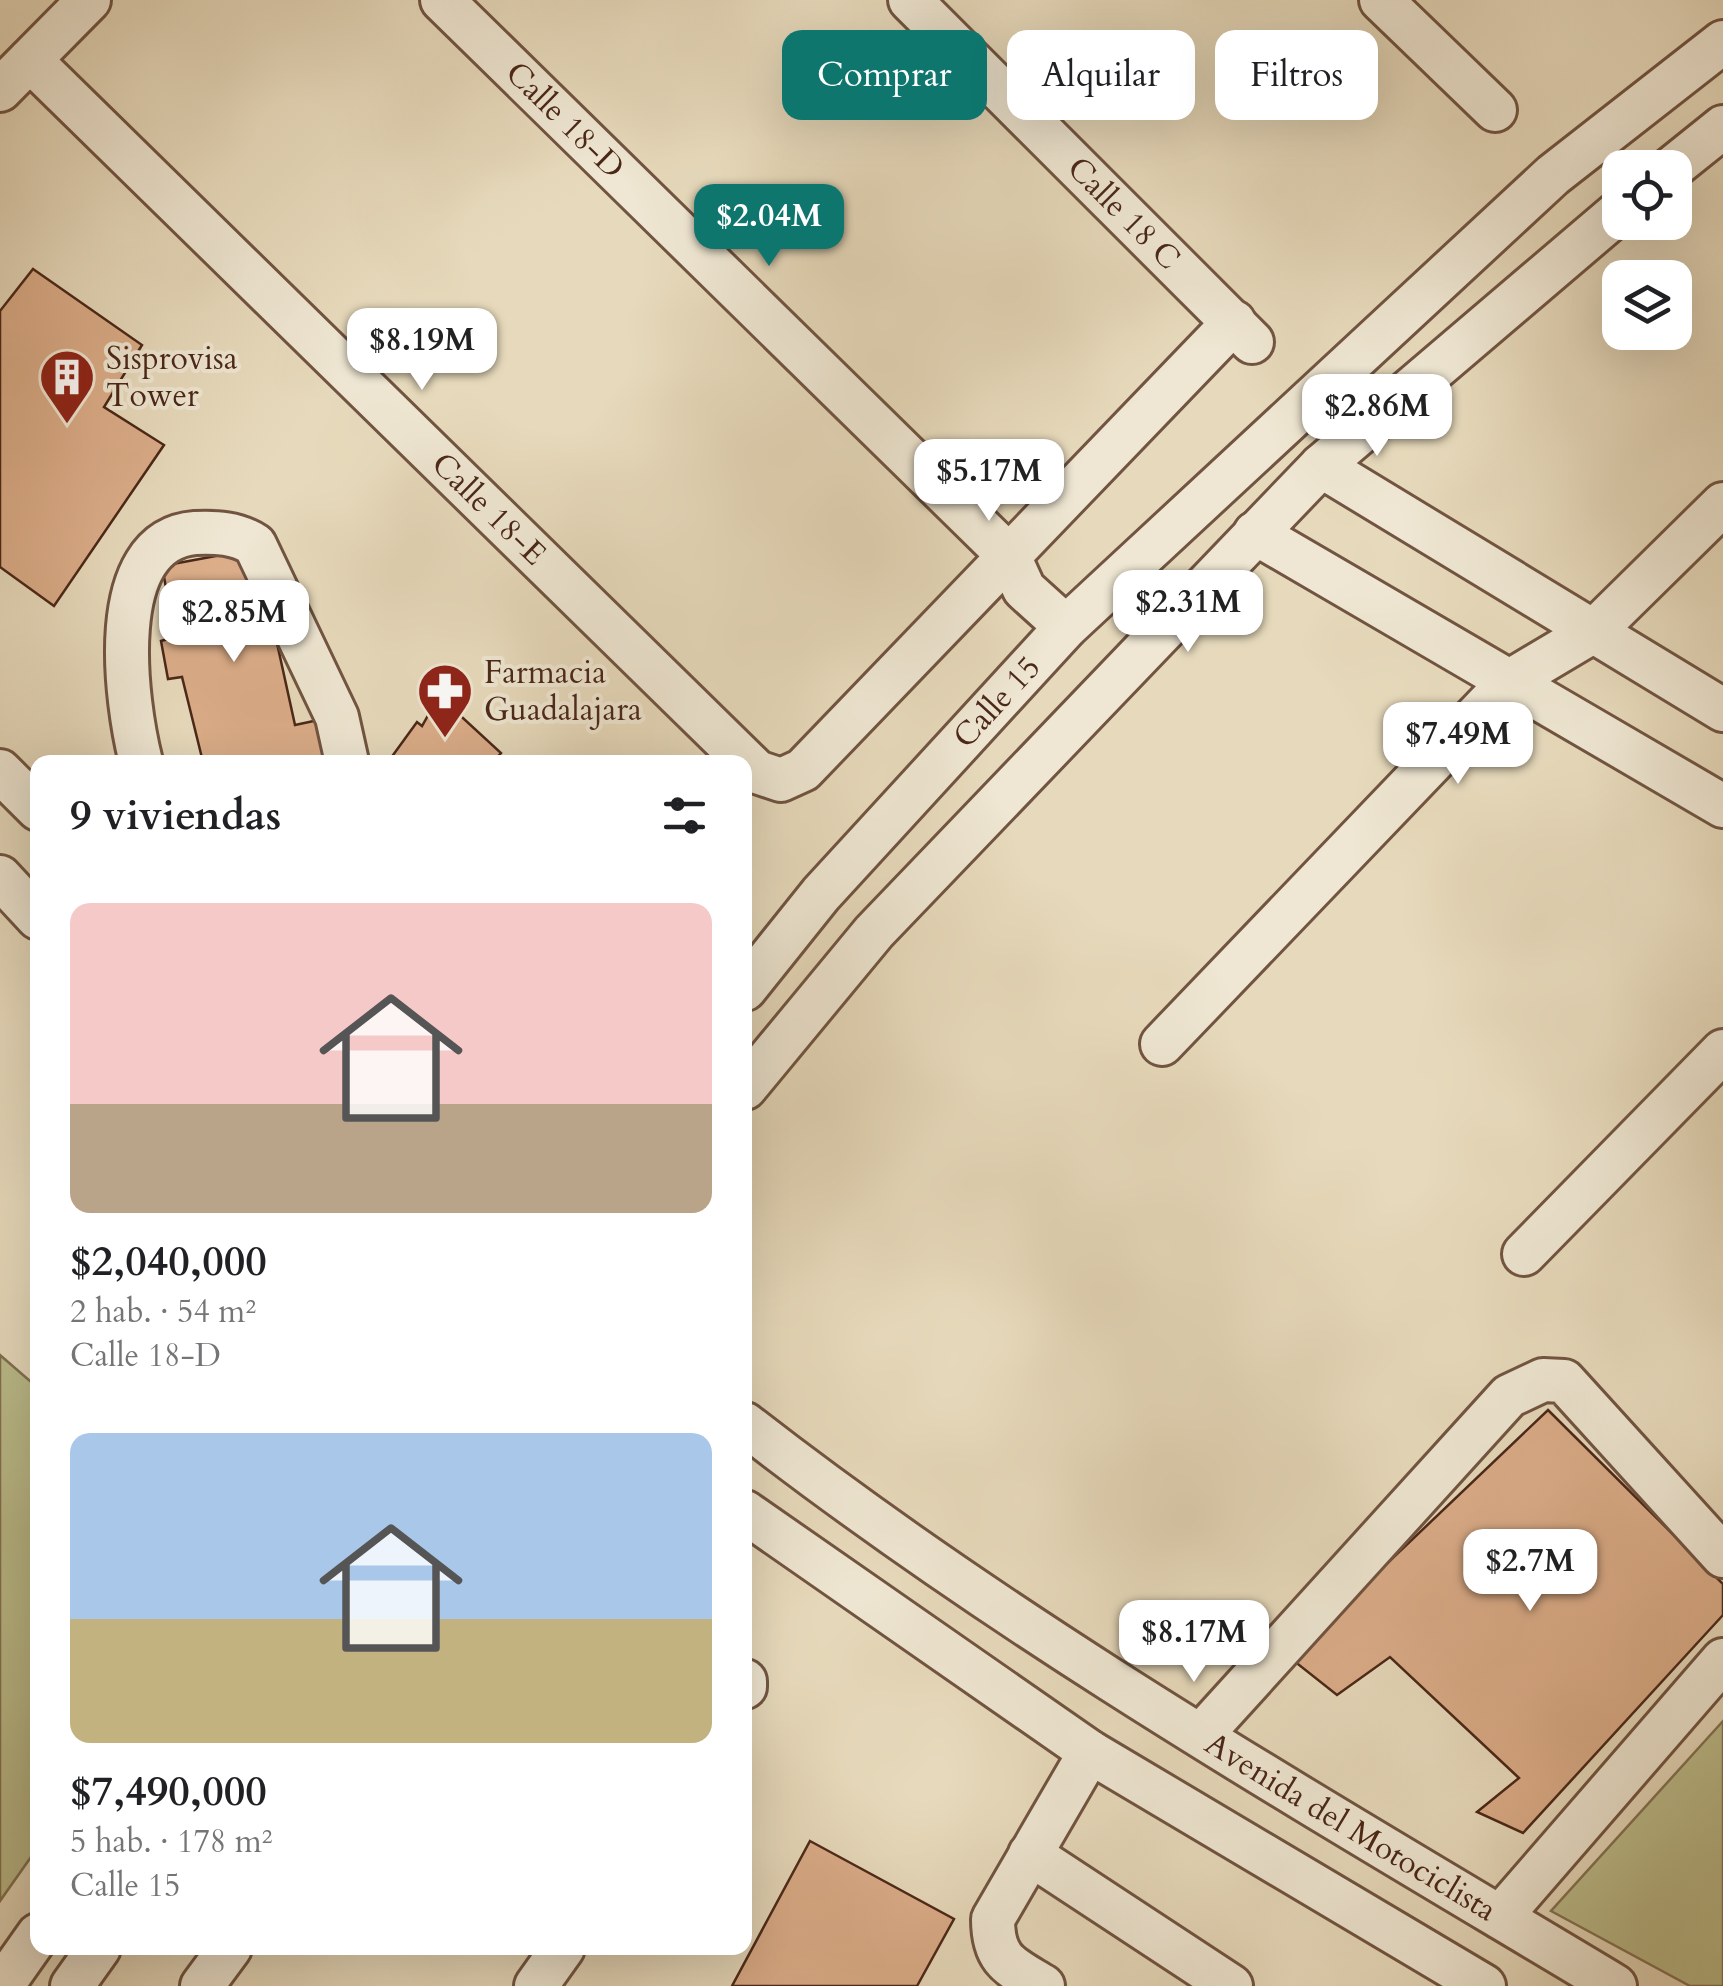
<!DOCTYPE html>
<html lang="es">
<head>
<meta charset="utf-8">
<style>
  body { margin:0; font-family:Cardo,serif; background:#f2f2f2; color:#202124; height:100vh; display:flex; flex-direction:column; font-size:38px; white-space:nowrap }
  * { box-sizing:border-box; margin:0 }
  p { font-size:32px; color:#757577 }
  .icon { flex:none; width:55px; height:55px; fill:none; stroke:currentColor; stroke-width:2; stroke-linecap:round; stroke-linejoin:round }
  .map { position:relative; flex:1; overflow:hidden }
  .panel { position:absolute; left:30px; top:755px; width:722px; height:1200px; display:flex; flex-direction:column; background:#fff; border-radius:20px; box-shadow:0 10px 40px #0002 }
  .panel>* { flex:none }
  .guide { position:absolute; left:782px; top:30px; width:790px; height:90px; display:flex; gap:20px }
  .buttons { position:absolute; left:1602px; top:150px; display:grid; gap:20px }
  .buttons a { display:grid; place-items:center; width:90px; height:90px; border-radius:20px; background:#fff; box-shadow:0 10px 40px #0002; font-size:50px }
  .price { position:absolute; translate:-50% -85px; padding:0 22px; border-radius:20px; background:#fff; color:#222; font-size:32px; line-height:65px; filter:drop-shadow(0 2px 5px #0008) }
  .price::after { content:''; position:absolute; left:50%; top:60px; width:30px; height:22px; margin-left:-15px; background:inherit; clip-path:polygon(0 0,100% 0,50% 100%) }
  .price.on { background:#0f766e; color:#fff }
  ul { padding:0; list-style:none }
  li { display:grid; align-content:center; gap:20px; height:530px; padding:0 40px }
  li span { display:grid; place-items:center; height:310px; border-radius:20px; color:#555 }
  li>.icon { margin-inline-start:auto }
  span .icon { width:180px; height:180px; fill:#fffc; stroke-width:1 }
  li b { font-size:42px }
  h2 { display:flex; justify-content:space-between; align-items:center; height:120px; padding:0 40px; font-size:42px }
  .pill { padding:0 35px; border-radius:20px; background:#fff; box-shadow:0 10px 40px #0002; font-size:35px; line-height:90px }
  .pill.on { background:#0f766e; color:#fff }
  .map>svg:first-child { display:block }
</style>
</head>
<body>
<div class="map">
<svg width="1723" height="1986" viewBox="0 0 1723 1986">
  <rect width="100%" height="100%" fill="#e7dabc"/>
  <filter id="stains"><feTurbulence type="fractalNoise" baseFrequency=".002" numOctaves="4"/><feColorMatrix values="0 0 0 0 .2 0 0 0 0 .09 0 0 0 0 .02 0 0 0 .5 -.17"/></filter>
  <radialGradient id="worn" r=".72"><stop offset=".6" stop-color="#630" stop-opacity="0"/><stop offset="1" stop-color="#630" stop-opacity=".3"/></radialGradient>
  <!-- green -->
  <path fill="#bcbd8c" stroke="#837252" stroke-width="2.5" d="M0,1355L37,1387L38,1847L0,1901Z
    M1723,1721V1986H1690L1551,1911Z"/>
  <!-- building -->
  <path fill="#dbad89" stroke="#4a2718" stroke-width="2.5" d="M33,269L142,345L104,407L164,445L54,606L0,567V311Z
    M248,550L264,584L295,725L323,719L332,762H203L182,677L168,679L161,641L175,637L162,566Z
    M439,696L501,753L493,762H388L417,722L422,726Z
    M1548,1410L1723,1584V1615L1523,1833L1477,1812L1519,1778L1390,1657L1337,1695L1289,1657Z
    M810,1841L954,1919L917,1986H732Z"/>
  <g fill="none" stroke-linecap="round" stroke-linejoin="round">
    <!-- minor casing -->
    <g stroke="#715441" stroke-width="48">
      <g id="minor">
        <path id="s1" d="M442,0L1009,556L1024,589L1066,627"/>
        <path id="s2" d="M910,0L1252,342"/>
        <path d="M1381,0L1495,110"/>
        <path id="s3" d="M30,60L757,772L781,780L803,770L1234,322"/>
        <path d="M0,90L89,0"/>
        <path d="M1672,168L1723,127"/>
        <path d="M1321,466L1723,710"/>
        <path d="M1255,533L1723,806"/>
        <path d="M141,762C126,703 103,540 195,533C216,532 237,533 255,545L337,717L347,762"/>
        <path d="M0,771L38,809"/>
        <path d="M0,877L38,918"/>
        <path id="s4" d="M745,989L821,894L1066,627L1553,175L1723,42"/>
        <path d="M1162,1044L1510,681L1594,631L1723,504"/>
        <path d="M745,1088L874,932L1321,466L1620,211"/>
        <path d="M1524,1254L1723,1051"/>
        <path id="s5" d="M745,1424C1014,1634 1322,1810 1615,1986"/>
        <path d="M745,1512L1090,1752L1484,1986"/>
        <path d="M745,1681V1687"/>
        <path d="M1202,1734L1509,1396L1543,1380L1564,1381L1723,1556"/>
        <path d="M1030,1854L1231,1986"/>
        <path d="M1500,1917L1723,1660"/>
        <path d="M2,1986L38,1935"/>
        <path d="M72,1986L99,1948"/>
        <path d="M202,1986L230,1948"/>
        <path d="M536,1986L563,1948"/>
        <path d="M1043,1986C1010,1966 993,1961 993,1919L1090,1752"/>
      </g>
    </g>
    <!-- minor -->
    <use href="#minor" stroke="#efe7d3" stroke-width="42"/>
  </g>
  <!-- icons -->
  <defs>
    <g id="building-pin" transform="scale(2.875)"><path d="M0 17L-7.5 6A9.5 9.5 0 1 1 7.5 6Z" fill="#8f2418" stroke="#efe7d3"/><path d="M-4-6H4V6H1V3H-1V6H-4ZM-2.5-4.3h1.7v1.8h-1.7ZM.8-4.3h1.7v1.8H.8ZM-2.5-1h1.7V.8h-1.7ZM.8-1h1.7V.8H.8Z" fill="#fff"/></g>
    <g id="pharmacy-pin" transform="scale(2.875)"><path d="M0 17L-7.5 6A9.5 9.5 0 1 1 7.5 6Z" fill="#8f2418" stroke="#efe7d3"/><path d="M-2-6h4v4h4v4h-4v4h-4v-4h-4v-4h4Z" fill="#fff"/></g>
  </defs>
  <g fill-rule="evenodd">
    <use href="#building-pin" x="67" y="377"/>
    <use href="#pharmacy-pin" x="445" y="691"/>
  </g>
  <g text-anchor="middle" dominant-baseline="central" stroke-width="8" stroke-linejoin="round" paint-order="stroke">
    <!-- street labels -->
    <g font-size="32" fill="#4a2718" stroke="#efe7d3">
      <text stroke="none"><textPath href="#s1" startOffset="172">Calle 18-D</textPath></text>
      <text stroke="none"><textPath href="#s2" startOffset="302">Calle 18 C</textPath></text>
      <text stroke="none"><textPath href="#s3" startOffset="642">Calle 18-E</textPath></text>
      <text stroke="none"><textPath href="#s4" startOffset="382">Calle 15</textPath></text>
      <text stroke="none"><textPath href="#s5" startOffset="728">Avenida del Motociclista</textPath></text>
    </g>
    <!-- poi labels -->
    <g font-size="32" fill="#4a2718" stroke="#efe7d3" text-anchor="start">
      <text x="106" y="359">Sisprovisa<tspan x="106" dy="37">Tower</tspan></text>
      <text x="484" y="673">Farmacia<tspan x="484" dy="37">Guadalajara</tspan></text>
    </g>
  </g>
  <rect width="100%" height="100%" filter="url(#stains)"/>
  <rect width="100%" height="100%" fill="url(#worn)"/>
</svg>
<div class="buttons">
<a><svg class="icon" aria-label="locate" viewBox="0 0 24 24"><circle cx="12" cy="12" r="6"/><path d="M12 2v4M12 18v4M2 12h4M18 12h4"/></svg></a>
<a><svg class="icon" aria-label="layers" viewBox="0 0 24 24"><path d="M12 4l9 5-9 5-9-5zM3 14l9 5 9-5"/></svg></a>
</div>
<b class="price on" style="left:769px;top:269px">$2.04M</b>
<b class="price" style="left:422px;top:393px">$8.19M</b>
<b class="price" style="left:1377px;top:459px">$2.86M</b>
<b class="price" style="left:989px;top:524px">$5.17M</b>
<b class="price" style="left:1188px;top:655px">$2.31M</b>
<b class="price" style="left:234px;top:665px">$2.85M</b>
<b class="price" style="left:1458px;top:787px">$7.49M</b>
<b class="price" style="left:1530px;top:1614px">$2.7M</b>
<b class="price" style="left:1194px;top:1685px">$8.17M</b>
<div class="guide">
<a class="pill on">Comprar</a>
<a class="pill">Alquilar</a>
<a class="pill">Filtros</a>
</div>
<section class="panel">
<h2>9 viviendas<svg class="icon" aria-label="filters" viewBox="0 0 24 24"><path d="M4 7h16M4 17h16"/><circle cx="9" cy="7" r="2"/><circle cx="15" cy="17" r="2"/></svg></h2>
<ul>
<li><span style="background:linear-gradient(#f6c9c9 65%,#b9a48a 0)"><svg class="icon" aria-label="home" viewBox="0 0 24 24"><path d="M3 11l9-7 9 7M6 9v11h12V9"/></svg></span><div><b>$2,040,000</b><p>2 hab. · 54 m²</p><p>Calle 18-D</p></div></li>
<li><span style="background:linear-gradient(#a9c7e8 60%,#c2b280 0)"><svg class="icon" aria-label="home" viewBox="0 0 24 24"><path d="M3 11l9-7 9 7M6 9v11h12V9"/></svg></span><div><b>$7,490,000</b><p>5 hab. · 178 m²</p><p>Calle 15</p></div></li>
</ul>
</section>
</div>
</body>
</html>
